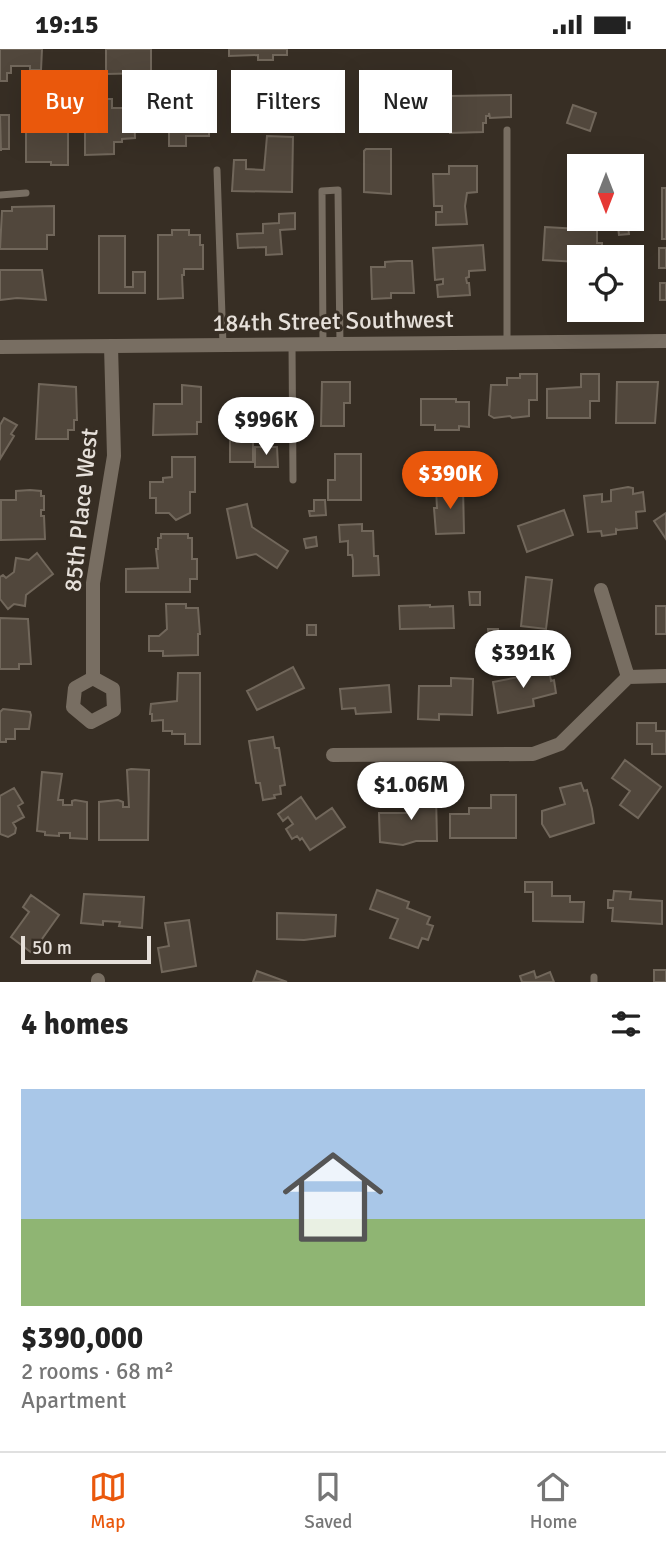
<!DOCTYPE html>
<html lang="en">
<head>
<meta charset="utf-8">
<style>
  body { margin:0; font-family:Signika,sans-serif; background:#f2f2f2; color:#222; height:100vh; display:flex; flex-direction:column; font-size:26px; white-space:nowrap }
  * { box-sizing:border-box; margin:0 }
  p { font-size:23px; color:#767676 }
  .icon { flex:none; width:38px; height:38px; fill:none; stroke:currentColor; stroke-width:2; stroke-linecap:round; stroke-linejoin:round }
  .map { position:relative; height:933px; overflow:hidden }
  .drawer { display:flex; flex-direction:column; background:#fff; flex:1 }
  .drawer>* { flex:none }
  .hud { position:absolute; left:21px; top:21px; width:625px; height:63px; display:flex; gap:14px }
  .needle { width:46px; rotate:180deg }
  .fabs { position:absolute; left:567px; top:105px; display:grid; gap:14px }
  .fabs a { display:grid; place-items:center; width:77px; height:77px; border-radius:0px; background:#fff; box-shadow:0 7px 28px #0002; font-size:35px }
  .scale { position:absolute; left:21px; bottom:18px; width:130px; box-sizing:border-box; padding-left:7px; border:4px solid #e6e0da; border-top:0; font-size:19px; line-height:24px; white-space:nowrap; color:#e6e0da; -webkit-text-stroke:5px #372e24; paint-order:stroke }
  .price { position:absolute; translate:-50% -60px; padding:0 16px; border-radius:24px; background:#fff; color:#222; font-size:23px; line-height:46px; filter:drop-shadow(0 2px 4px #0008) }
  .price::after { content:''; position:absolute; left:50%; top:42px; width:21px; height:16px; margin-left:-10px; background:inherit; clip-path:polygon(0 0,100% 0,50% 100%) }
  .price.current { background:#ea580c; color:#fff }
  ul { padding:0; list-style:none }
  li { display:grid; align-content:center; gap:14px; height:371px; padding:0 21px }
  li+li { border-top:2px solid #e0e0e0 }
  li span { display:grid; place-items:center; height:217px; border-radius:0px; color:#555 }
  li>.icon { margin-inline-start:auto }
  span .icon { width:126px; height:126px; fill:#fffc; stroke-width:1 }
  li b { font-size:30px }
  h2 { display:flex; justify-content:space-between; align-items:center; height:84px; padding:0 21px; font-size:30px }
  .pill { padding:0 24px; border-radius:0px; background:#fff; box-shadow:0 7px 28px #0002; font-size:24px; line-height:63px }
  .pill.current { background:#ea580c; color:#fff }
  .status { display:flex; justify-content:space-between; align-items:center; height:49px; padding:0 35px; background:#fff; direction:ltr }
  .status svg { height:19px; fill:currentColor }
  .dock { display:flex; justify-content:space-around; align-items:center; height:98px; border-top:2px solid #e0e0e0; background:#fff; font-size:19px; color:#767676 }
  .dock a { display:grid; justify-items:center; gap:4px }
  .dock .current { color:#ea580c }
  .map>svg:first-child { display:block }
</style>
</head>
<body>
<div class="status"><b>19:15</b><svg viewBox="0 0 49 12"><path d="M0 12V9h3v3zM5 12V6h3v6zM10 12V3h3v9zM15 12V0h3v12zM26 1h20v11H26zM47 4h2v5h-2z"/></svg></div>
<div class="map">
<svg width="666" height="933" viewBox="0 0 666 933">
  <rect width="100%" height="100%" fill="#372e24"/>
  <!-- building -->
  <path fill="#51473c" stroke="#71675b" stroke-width="2" d="M0,0H42L41,21H30V17H11V24H7V32H0Z
    M106,0H151V24L106,25Z
    M229,0H287V6H273V11H258V6L229,7Z
    M296,22H309V31H296Z
    M511,46V68L490,69L489,64V67H486V74H483V83L450,84L449,47Z
    M100,50H112V59H125V64L134,63L135,89L122,90V93H114V105L85,106V67H91V59H100Z
    M26,52L75,53V63H63V66L71,67V81L68,82V116H51V113H26Z
    M573,56L596,64L590,82L567,74Z
    M0,66H9V100H1V102Z
    M169,66H209V72L215,71V80H209V87H186V97H169Z
    M267,87L293,88L292,143L232,142L234,111H246V120L264,121Z
    M366,100H391V145L364,143V102Z
    M449,117H477V143L467,144L465,157L467,175L436,176V163H442V157H434L433,125H449Z
    M662,139H666V190H662Z
    M54,157V186H47V200H0L2,162H12V158Z
    M295,164V180L280,181L282,205L266,206V198L238,199L237,185L263,184V175L279,174V165Z
    M628,177L629,185L619,186L618,178Z
    M545,178L597,181V194H602V208H579V213L543,211Z
    M172,181H189V186H200V196H203V220H184V226H182L183,249L158,250V186H172Z
    M99,187H125V238H133V223H145V244H99Z
    M483,196L485,221L469,222V228L466,229L467,234H469L470,246L438,248L437,236L443,235V230L435,231L433,199Z
    M659,199H666V219H659Z
    M398,212H412L414,244H391V249L372,250L371,218H385V213Z
    M0,221H42L46,251L17,249L0,251Z
    M660,234H666V251H660Z
    M520,325H537V351H529V367L512,369L510,367L494,369L489,366L491,336H507V329H520Z
    M581,325H599V352H590V369H547V340L581,338Z
    M322,333H350V354H344V377H321Z
    M617,333H658L655,374H616Z
    M39,335L76,338L77,371H74V381H68V390H36Z
    M182,336L201,338V373H197V385L153,386L154,355H182Z
    M421,350H456V353H469V378L459,377V381H435V376H421Z
    M4,369L17,376L11,385L14,387L0,410V376Z
    M230,373H253V379H259V389H253V413H230Z
    M255,398H277L278,418H255Z
    M335,405H361V451H328V431H335Z
    M172,408H195V443H190V464L176,471L169,464H156V449H150V433H163V429L172,428Z
    M463,438L464,484L436,485L434,459H437L436,440Z
    M628,438L633,439V445L643,443L645,462L636,463L637,479L618,481L616,480V485L602,487L601,482L588,483L584,447L602,445V453L611,452V441Z
    M30,441L41,442V447H44V461H41V467H44L45,490L1,491V451H16V442Z
    M314,451H325L326,466L310,467L309,462H314Z
    M247,455L252,478L288,502L277,519L256,505L237,509L227,460Z
    M564,461L573,486L527,503L518,477Z
    M666,464V490L654,472Z
    M362,475V482H373L374,507H378L379,526L353,527V511L352,506H348V492L340,493L339,476Z
    M161,485H188V489H192V510H197V530H190V543H126V520L158,519L156,500H158V489H161Z
    M316,488L317,497L306,499L304,490Z
    M37,504L53,525L26,546L25,557L14,555L8,560L0,550V528L3,526L6,529L14,523L16,509L29,511Z
    M526,528L552,531L546,580L521,577Z
    M469,543H480V556H470Z
    M166,555H186V559H198L200,585H198V606L163,607V602H149V587H159L167,580Z
    M430,556V558L453,557L454,579L400,580L399,557Z
    M656,557H666V585H656Z
    M0,569L28,570L31,615H19V620H0Z
    M307,576H316V586H307Z
    M488,580H498V590H489Z
    M513,600L516,618L491,623L487,604Z
    M548,617L551,632L554,631L556,644L533,650L534,657L498,664L493,633L524,627L523,622Z
    M293,618L304,639L257,661L247,642Z
    M178,624H200V695H185V685H172V682H163V671L152,672V665H150L151,655L177,652Z
    M451,629L473,630L472,666L439,665V671L418,670L419,637H451Z
    M389,636L391,663L356,665L355,659L342,660L340,640Z
    M3,660L30,663L31,666L29,680H15V690H6V693H0V663Z
    M637,674H656V682H666V705H652V695H637Z
    M273,688L275,699H279L285,736L280,737L281,745L274,746L275,749L263,751L260,734H256L249,692Z
    M625,711L661,738L638,769L620,756L630,742L612,729Z
    M131,720L149,721L148,791H99V753L118,751L123,753V758H129L127,721Z
    M42,723L62,725L58,751H63V756H72V752L75,751L87,753V790L70,789V784H59V787L45,786V783L37,782Z
    M581,734L584,742L587,741L592,760L594,774L550,788L542,775V762L565,755L560,739Z
    M14,739L23,754L18,757L24,768L13,774L16,779L15,784L8,788L0,785V747Z
    M436,745L437,792H416L403,796L380,793L379,764H410L409,746Z
    M491,746H516V789H450V765H469V759H491Z
    M301,748L316,770L332,759L345,778L310,801L302,789L300,791L297,787L292,790L286,780L293,775L288,768L283,772L278,765Z
    M525,833H552V847H570V853H584L583,873L533,872V843H525Z
    M377,841L409,853L407,859L430,868L427,875L433,877L428,891L422,889L418,899L390,889L398,870L370,860Z
    M614,842L631,843L630,850L662,852V875L612,872L613,859H608V851H613Z
    M84,845L144,848L142,879L119,877L120,873L103,872V876L81,874Z
    M31,846L59,866L32,904L11,888L29,863L23,858Z
    M277,864L336,866L335,887L304,891L277,890Z
    M189,871L196,917L162,923L158,899L169,897L165,874Z
    M654,921H666V933H654Z
    M257,922L287,933H253Z
    M534,922L536,929L550,923L554,933H522L520,927Z"/>
  <g fill="none" stroke-linecap="round" stroke-linejoin="round">
    <!-- lane -->
    <path stroke="#786e62" stroke-width="7" d="M507,81V293
      M217,121L223,296
      M0,146L26,144
      M292,295L293,431
      M323,295L322,142L338,141L340,295
      M594,933V928"/>
    <!-- street -->
    <path stroke="#786e62" stroke-width="14" d="M0,298L666,292
      M601,541L628,628
      M93,629L75,639L73,658L91,673L114,661L113,640L93,629V534L114,407L111,297
      M333,706L533,705L560,695L628,628L666,627
      M98,933V931"/>
  </g>
  <g text-anchor="middle" dominant-baseline="central" stroke-width="6" stroke-linejoin="round" paint-order="stroke">
    <!-- street labels -->
    <g font-size="24" fill="#e6e0da" stroke="#372e24">
      <text transform="translate(333 272) rotate(-1)">184th Street Southwest</text>
      <text transform="translate(81 461) rotate(-84)">85th Place West</text>
    </g>
  </g>
</svg>
<div class="fabs">
<a><svg class="needle" viewBox="-14 -14 28 28"><path d="M0-13l5 13h-10z" fill="#e53935"/><path d="M0 13l5-13h-10z" fill="#767676"/></svg></a>
<a><svg class="icon" aria-label="locate" viewBox="0 0 24 24"><circle cx="12" cy="12" r="6"/><path d="M12 2v4M12 18v4M2 12h4M18 12h4"/></svg></a>
</div>
<div class="scale">50 m</div>
<b class="price" style="left:266px;top:408px">$996K</b>
<b class="price current" style="left:450px;top:462px">$390K</b>
<b class="price" style="left:523px;top:641px">$391K</b>
<b class="price" style="left:411px;top:773px">$1.06M</b>
<div class="hud">
<a class="pill current">Buy</a>
<a class="pill">Rent</a>
<a class="pill">Filters</a>
<a class="pill">New</a>
</div>
</div>
<section class="drawer">
<h2>4 homes<svg class="icon" aria-label="filters" viewBox="0 0 24 24"><path d="M4 7h16M4 17h16"/><circle cx="9" cy="7" r="2"/><circle cx="15" cy="17" r="2"/></svg></h2>
<ul>
<li><span style="background:linear-gradient(#a9c7e8 60%,#8fb573 0)"><svg class="icon" aria-label="home" viewBox="0 0 24 24"><path d="M3 11l9-7 9 7M6 9v11h12V9"/></svg></span><div><b>$390,000</b><p>2 rooms · 68 m²</p><p>Apartment</p></div></li>
</ul>
</section>
<nav class="dock">
<a class="current"><svg class="icon" aria-label="map" viewBox="0 0 24 24"><path d="M3 6l6-2 6 2 6-2v14l-6 2-6-2-6 2zM9 4v14M15 6v14"/></svg>Map</a>
<a><svg class="icon" aria-label="saved" viewBox="0 0 24 24"><path d="M7 4h10v16l-5-4-5 4z"/></svg>Saved</a>
<a><svg class="icon" aria-label="home" viewBox="0 0 24 24"><path d="M3 11l9-7 9 7M6 9v11h12V9"/></svg>Home</a>
</nav>
</body>
</html>
